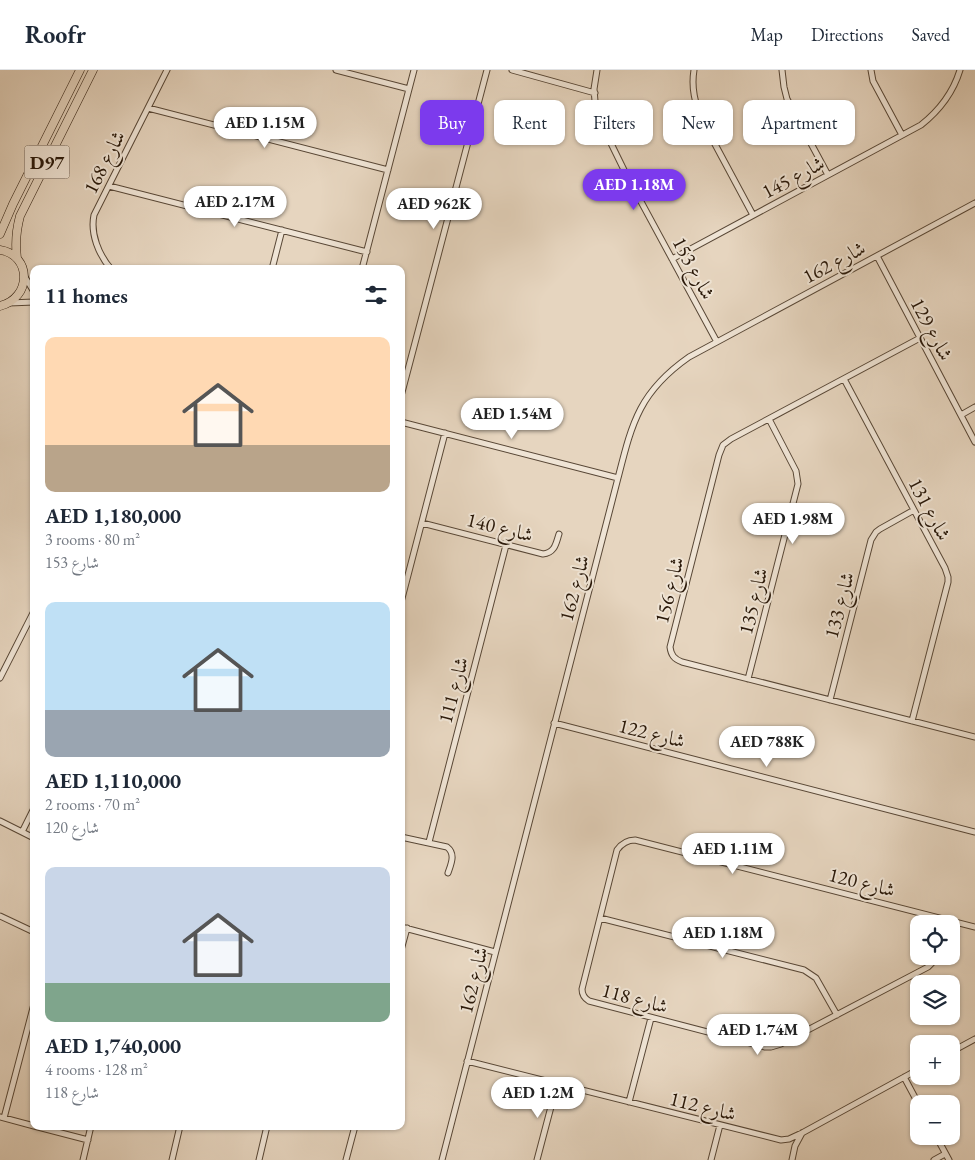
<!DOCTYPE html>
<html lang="en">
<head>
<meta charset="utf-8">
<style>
  body { margin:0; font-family:"EB Garamond",Amiri,serif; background:#f2f2f3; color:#1f2937; height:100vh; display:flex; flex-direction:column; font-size:19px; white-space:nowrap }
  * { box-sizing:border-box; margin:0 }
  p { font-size:16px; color:#747a83 }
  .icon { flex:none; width:28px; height:28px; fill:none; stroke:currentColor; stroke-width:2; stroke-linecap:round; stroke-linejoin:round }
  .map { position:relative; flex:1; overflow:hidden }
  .side { position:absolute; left:30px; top:195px; width:375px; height:865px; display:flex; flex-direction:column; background:#fff; border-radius:10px; box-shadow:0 1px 4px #0004 }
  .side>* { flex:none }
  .top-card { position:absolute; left:420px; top:30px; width:475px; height:45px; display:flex; gap:10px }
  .buttons { position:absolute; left:910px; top:845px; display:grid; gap:10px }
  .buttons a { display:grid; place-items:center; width:50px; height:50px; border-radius:10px; background:#fff; box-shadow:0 1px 4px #0004; font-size:25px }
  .price { position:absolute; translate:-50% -42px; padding:0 11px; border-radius:18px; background:#fff; color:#222; font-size:16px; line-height:32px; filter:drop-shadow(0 1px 2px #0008) }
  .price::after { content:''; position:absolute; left:50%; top:30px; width:15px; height:11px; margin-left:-8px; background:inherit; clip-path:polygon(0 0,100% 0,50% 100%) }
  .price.selected { background:#7c3aed; color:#fff }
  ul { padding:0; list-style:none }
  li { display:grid; align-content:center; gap:10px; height:265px; padding:0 15px }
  li span { display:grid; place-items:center; height:155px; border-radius:10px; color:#555 }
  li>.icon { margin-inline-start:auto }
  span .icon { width:90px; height:90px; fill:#fffc; stroke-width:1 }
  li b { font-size:21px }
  h2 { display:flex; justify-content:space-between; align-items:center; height:60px; padding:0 15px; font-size:21px }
  .tag { padding:0 18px; border-radius:10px; background:#fff; box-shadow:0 1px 4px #0004; font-size:18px; line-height:45px }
  .tag.selected { background:#7c3aed; color:#fff }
  header { display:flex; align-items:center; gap:30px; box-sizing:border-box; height:70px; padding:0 25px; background:#fff; border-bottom:1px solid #e0e1e3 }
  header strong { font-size:24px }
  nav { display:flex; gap:28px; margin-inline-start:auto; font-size:18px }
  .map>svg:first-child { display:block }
</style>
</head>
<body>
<header>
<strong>Roofr</strong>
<nav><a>Map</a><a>Directions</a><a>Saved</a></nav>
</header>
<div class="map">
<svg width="975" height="1090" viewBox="0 0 975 1090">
  <rect width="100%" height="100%" fill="#e6d5bf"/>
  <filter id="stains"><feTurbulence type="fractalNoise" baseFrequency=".004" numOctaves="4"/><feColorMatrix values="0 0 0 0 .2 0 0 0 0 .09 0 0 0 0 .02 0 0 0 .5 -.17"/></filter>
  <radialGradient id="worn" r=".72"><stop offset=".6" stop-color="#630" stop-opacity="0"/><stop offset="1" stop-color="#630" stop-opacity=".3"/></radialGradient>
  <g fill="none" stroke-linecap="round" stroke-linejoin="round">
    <!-- street casing -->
    <g stroke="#584736" stroke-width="7">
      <path id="street" d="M336,0L409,19
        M512,0L595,23
        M597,0L594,19L595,31L601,53L626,104L717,272
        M694,0C691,18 695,33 702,50L753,145
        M782,0L784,17L787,29L828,105
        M871,0L873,11L902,65
        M148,38L388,100
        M109,116L367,182
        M877,186L975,372
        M672,189L921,55C940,40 953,23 960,0
        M111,199C99,185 90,164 94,145L167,0
        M272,199L282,160
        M362,199L414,0
        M25,207L34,222
        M9,233L34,232
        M920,268L731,369L723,375L719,385L670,577C671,585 674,589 682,592L975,667
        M844,309L945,498L948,507V512L912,651
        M401,326L487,0
        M961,345L975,337
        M401,352L618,408
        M422,453L543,484C555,483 556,473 559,464
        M401,532L445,363
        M0,608L34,541
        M748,609L798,414L796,401L769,349
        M830,630L871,470L876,462L880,459L914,440
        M554,653L975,762
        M0,751L34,768
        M22,762L34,738
        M401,767L447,777C456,784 451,794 448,803
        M429,772L506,475
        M0,846L34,862
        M600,848L804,900L816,908L837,945
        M401,857L495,882
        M401,880L407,858
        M937,886L932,893L928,897L781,974L771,977H765L589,931C584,928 582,924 582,919L617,780C622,773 627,770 635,770L975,857
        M951,982L975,969
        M467,991L781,1070L789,1069L802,1063L919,999
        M904,1007L919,1035
        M629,1032L651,948
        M0,1047L34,1056
        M4,1048L34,934
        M34,1056L88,1070
        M936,1066L949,1090
        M83,1090L91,1056
        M172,1090L180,1056
        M259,1090L267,1056
        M346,1090L355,1056
        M442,1090L618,408C632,353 639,322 689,287L975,133
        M537,1090L557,1014
        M711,1090L720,1055
        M792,1090L795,1076L802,1063
        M934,1090L945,1084"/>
    </g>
    <!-- primary casing -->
    <g stroke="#291809" stroke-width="9">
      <path id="primary" d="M0,164L13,134L80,0
        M0,180C32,185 32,228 0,236
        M17,188C15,173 16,161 20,146L93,0"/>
    </g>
    <!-- street -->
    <use href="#street" stroke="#efe4d5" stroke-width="5"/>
    <!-- primary -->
    <use href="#primary" stroke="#e6d5bf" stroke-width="8"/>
  </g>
  <g text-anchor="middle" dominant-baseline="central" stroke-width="4" stroke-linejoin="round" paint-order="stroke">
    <!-- shield labels -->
    <rect fill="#efe4d5" stroke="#645546" stroke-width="1" x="24.5" y="75.5" width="45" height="33" rx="4"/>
    <g font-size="19" font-weight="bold" fill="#291809">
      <text x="47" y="92">D97</text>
    </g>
    <!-- street labels -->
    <g font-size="20" fill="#291809" stroke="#efe4d5">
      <text transform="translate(104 92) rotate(-63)">شارع 168</text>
      <text transform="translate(793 107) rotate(-28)">شارع 145</text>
      <text transform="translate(834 192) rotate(-28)">شارع 162</text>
      <text transform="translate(694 198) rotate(62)">شارع 153</text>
      <text transform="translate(932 259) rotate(62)">شارع 129</text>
      <text transform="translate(930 439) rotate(62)">شارع 131</text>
      <text transform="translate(500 457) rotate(14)">شارع 140</text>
      <text transform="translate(574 518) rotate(-75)">شارع 162</text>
      <text transform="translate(669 520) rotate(-76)">شارع 156</text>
      <text transform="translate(753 531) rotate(-76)">شارع 135</text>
      <text transform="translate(839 535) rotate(-75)">شارع 133</text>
      <text transform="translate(453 620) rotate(-75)">شارع 111</text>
      <text transform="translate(652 663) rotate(14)">شارع 122</text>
      <text transform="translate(862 812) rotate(14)">شارع 120</text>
      <text transform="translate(473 910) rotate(-76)">شارع 162</text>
      <text transform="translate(635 928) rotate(15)">شارع 118</text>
      <text transform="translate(703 1036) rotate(14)">شارع 112</text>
    </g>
  </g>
  <rect width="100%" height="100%" filter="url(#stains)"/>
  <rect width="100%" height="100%" fill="url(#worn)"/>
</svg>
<div class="buttons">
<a><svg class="icon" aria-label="locate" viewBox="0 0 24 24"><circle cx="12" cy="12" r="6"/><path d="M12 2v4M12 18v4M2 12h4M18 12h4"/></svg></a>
<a><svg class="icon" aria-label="layers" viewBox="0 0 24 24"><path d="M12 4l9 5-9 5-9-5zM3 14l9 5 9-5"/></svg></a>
<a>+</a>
<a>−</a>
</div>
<b class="price" style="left:265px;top:79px">AED 1.15M</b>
<b class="price selected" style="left:634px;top:141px">AED 1.18M</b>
<b class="price" style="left:235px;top:158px">AED 2.17M</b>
<b class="price" style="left:434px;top:160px">AED 962K</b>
<b class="price" style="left:512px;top:370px">AED 1.54M</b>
<b class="price" style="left:793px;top:475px">AED 1.98M</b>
<b class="price" style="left:767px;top:698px">AED 788K</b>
<b class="price" style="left:733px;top:805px">AED 1.11M</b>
<b class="price" style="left:723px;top:889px">AED 1.18M</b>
<b class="price" style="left:758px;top:986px">AED 1.74M</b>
<b class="price" style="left:538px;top:1049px">AED 1.2M</b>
<div class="top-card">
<a class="tag selected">Buy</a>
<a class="tag">Rent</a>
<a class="tag">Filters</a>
<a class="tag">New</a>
<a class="tag">Apartment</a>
</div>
<section class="side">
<h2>11 homes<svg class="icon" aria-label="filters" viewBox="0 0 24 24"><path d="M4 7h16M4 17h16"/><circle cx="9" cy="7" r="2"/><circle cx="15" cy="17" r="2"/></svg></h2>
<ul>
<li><span style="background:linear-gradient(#ffd9b3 70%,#b9a48a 0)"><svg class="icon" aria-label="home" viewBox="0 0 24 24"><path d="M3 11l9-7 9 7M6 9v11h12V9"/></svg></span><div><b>AED 1,180,000</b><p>3 rooms · 80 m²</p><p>شارع 153</p></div></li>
<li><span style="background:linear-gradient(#bfe0f5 70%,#9aa5b1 0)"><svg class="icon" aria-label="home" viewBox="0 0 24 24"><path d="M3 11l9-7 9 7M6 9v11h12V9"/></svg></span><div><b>AED 1,110,000</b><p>2 rooms · 70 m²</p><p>شارع 120</p></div></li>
<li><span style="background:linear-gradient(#c9d6e8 75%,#7fa58c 0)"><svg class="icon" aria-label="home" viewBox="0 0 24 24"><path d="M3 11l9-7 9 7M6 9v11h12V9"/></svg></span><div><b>AED 1,740,000</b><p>4 rooms · 128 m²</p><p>شارع 118</p></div></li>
</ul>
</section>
</div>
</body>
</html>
